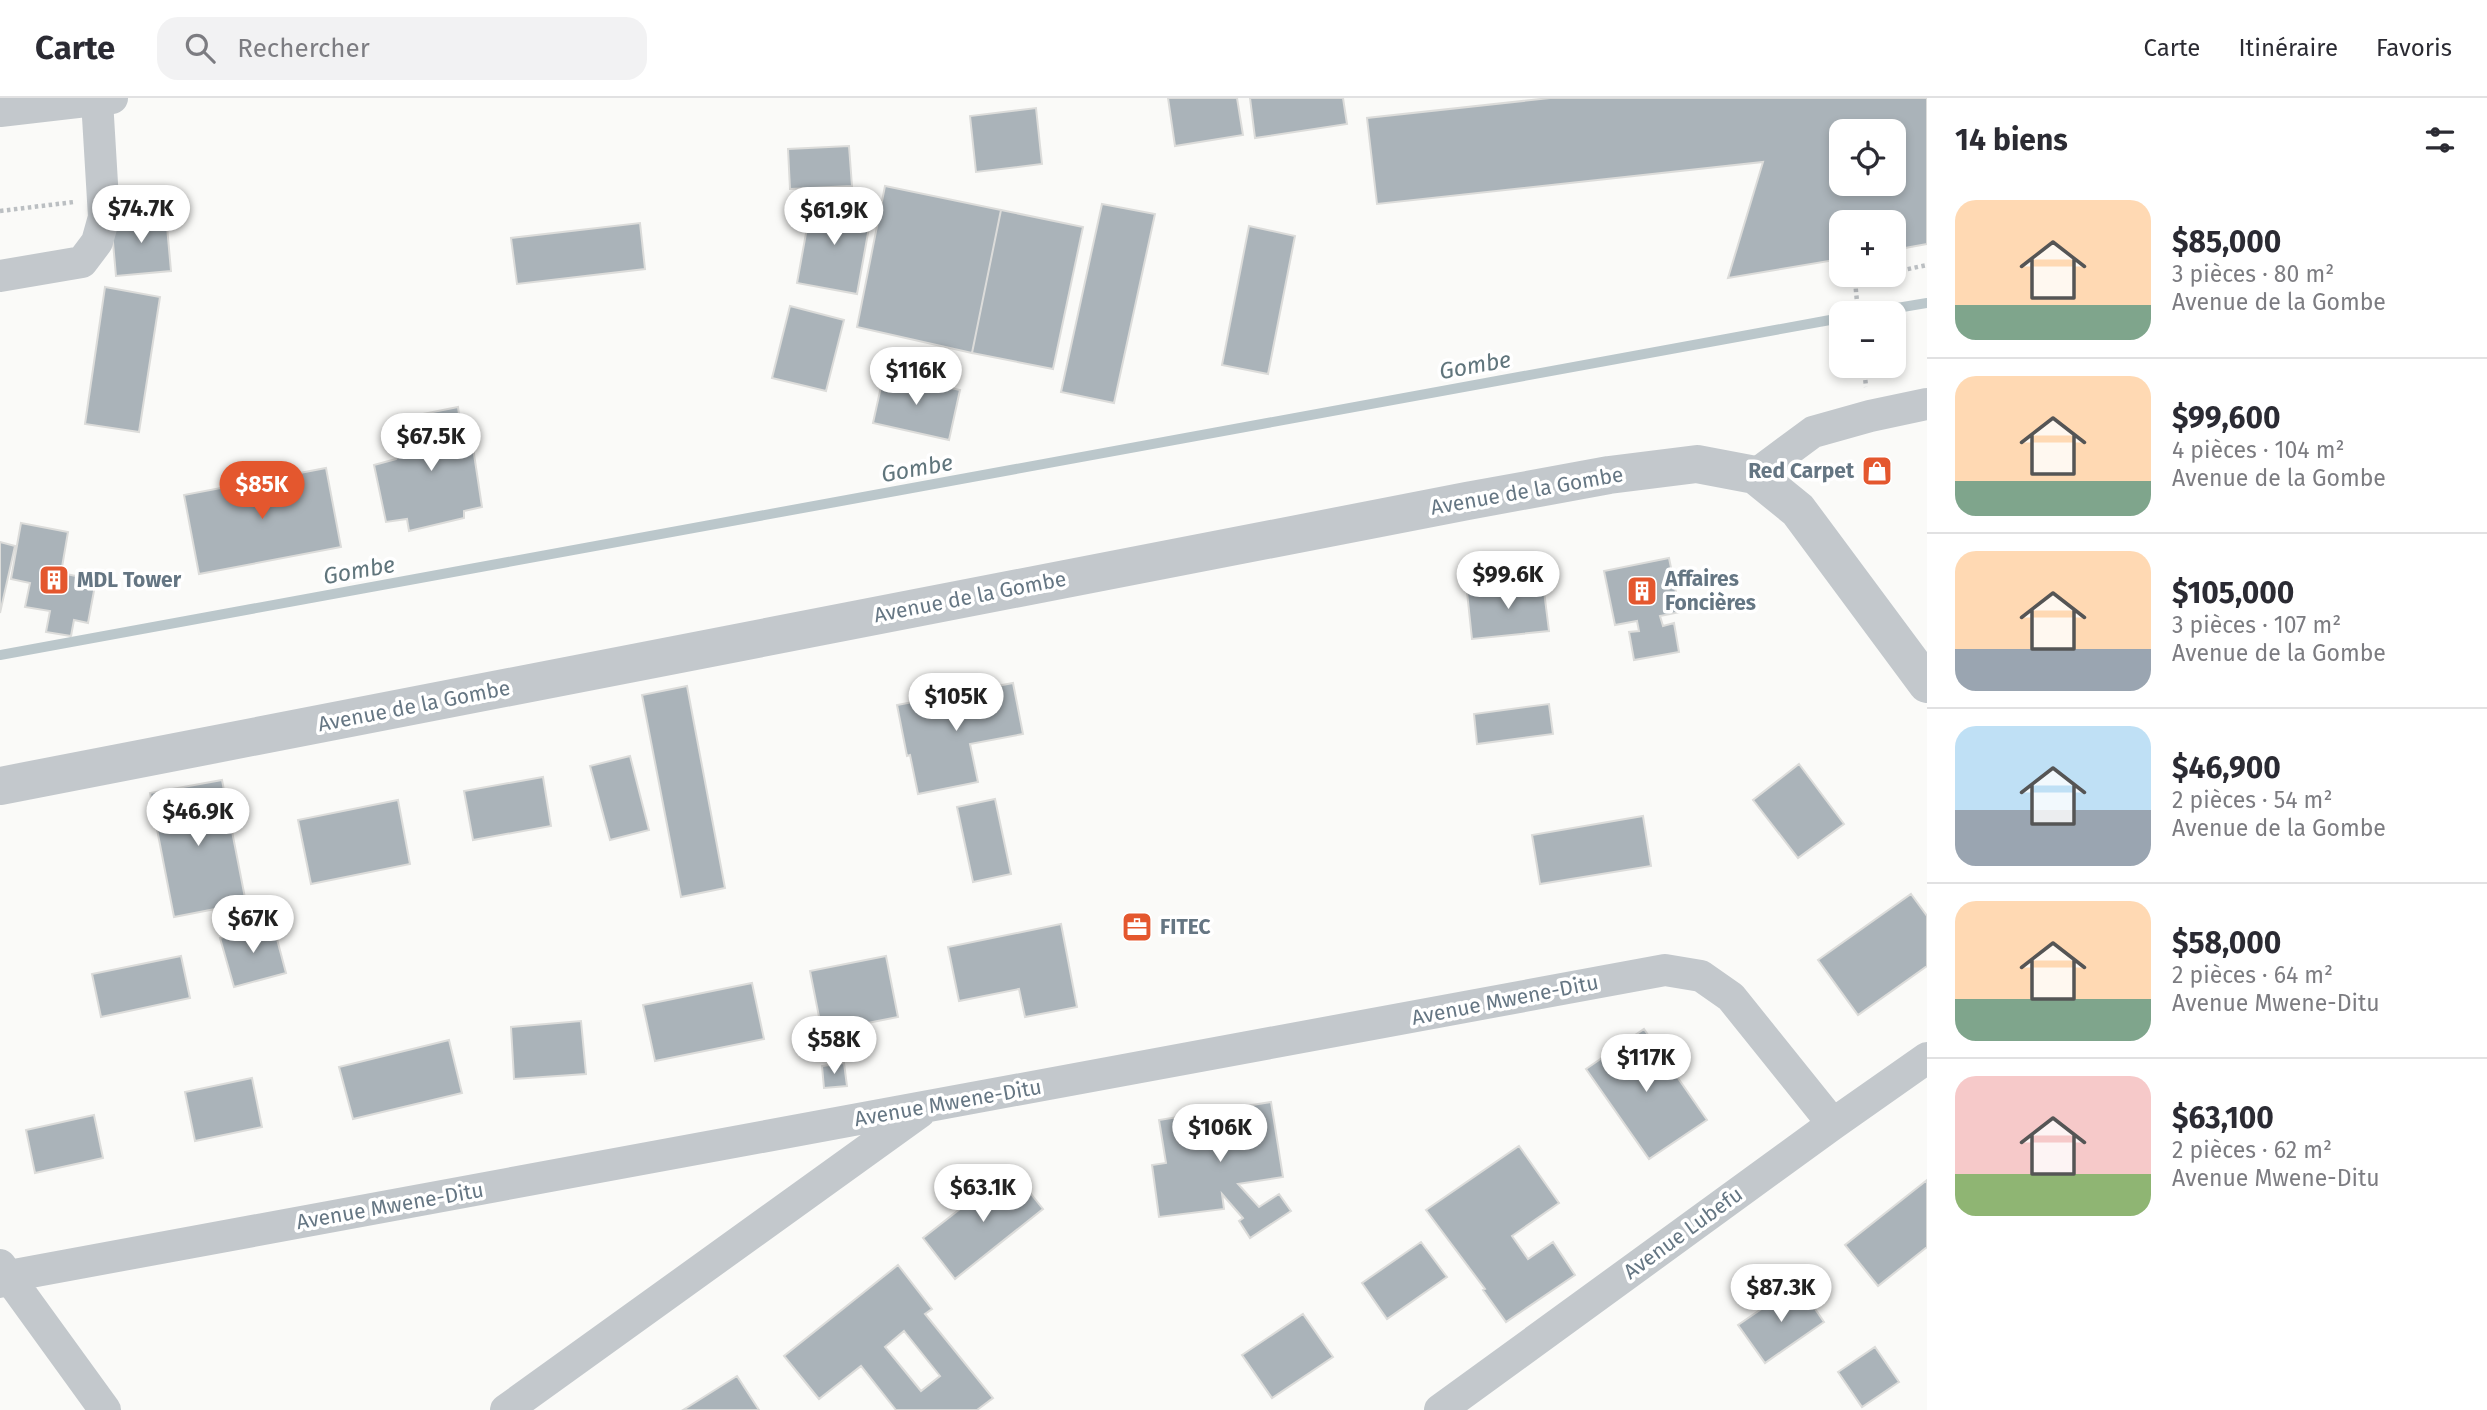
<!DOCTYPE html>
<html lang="fr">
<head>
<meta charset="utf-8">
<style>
  body { margin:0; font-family:"Fira Sans",sans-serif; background:#f2f2f3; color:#2b2b33; height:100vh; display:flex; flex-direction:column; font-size:26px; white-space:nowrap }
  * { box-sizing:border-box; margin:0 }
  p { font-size:23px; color:#7c7c81 }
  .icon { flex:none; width:38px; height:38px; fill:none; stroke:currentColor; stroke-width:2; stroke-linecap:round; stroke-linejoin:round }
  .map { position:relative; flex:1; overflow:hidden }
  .panel { display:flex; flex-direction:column; background:#fff; width:560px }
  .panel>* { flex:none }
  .tools { position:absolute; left:1829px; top:21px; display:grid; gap:14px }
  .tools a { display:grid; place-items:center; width:77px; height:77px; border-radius:14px; background:#fff; box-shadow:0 4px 10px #0003; font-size:35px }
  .price { position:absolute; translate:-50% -60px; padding:0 16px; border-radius:24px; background:#fff; color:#222; font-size:23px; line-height:46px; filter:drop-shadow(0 2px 4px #0008) }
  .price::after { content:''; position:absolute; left:50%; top:42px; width:21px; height:16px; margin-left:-10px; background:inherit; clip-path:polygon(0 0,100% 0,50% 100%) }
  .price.current { background:#e4572e; color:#fff }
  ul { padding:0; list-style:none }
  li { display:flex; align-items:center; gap:21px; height:175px; padding:0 28px }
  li+li { border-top:2px solid #e1e1e2 }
  li span { display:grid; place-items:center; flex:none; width:196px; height:140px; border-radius:21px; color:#555 }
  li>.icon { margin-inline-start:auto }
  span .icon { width:84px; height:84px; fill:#fffc; stroke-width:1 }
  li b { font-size:30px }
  h2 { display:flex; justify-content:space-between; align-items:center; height:84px; padding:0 28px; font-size:30px }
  header { display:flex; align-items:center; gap:42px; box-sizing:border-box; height:98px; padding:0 35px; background:#fff; border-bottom:2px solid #e1e1e2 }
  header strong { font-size:33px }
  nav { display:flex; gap:38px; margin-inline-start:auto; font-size:24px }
  .search { width:490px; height:63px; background:#f2f2f3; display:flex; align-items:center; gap:18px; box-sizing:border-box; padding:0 24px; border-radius:21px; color:#7c7c81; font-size:26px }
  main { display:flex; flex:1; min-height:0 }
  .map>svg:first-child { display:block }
</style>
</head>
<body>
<header>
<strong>Carte</strong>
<div class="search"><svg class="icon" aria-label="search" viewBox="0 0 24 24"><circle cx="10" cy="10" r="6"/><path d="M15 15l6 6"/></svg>Rechercher</div>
<nav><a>Carte</a><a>Itinéraire</a><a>Favoris</a></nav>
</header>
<main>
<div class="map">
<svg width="1927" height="1312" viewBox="0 0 1927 1312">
  <rect width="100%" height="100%" fill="#fafaf8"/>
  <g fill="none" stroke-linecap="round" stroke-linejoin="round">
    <!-- stream -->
    <path stroke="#bbc7cb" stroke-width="10" d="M1867,215L1927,205
      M0,557L1841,220"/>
  </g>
  <!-- building -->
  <path fill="#aab3b9" stroke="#dcdcda" stroke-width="2" fill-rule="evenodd" d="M1168,0H1237L1243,37L1175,48Z
    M1250,0H1343L1347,26L1255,40Z
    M1550,0H1927V146L1894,152V124H1841V161L1728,180L1763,64L1377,106L1367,20ZM1841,33H1894V86H1841Z
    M1036,10L1042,66L976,74L970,18Z
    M849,48L852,88L790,91L788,51Z
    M885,88L1001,112L972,255L857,229Z
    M812,102L872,113L857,196L797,185Z
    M1102,106L1155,116L1114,305L1061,294Z
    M1001,112L1083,129L1053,271L972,255Z
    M166,117L171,173L116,178L111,122Z
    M640,125L645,171L517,186L511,140Z
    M1249,128L1295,138L1268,276L1222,267Z
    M105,189L160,199L139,334L85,326Z
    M790,208L844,222L826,293L772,280Z
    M884,275L960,292L949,342L873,325Z
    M458,309L462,337L471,336L482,409L464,413V420L409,433L407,421L386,424L374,367L396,361L408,348L403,320Z
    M326,370L341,449L199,476L184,397Z
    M21,425L68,434L61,475L96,482L88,525L74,522L71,538L46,534L50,513L25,509L30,485L11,481Z
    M0,444L15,448L0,515Z
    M1669,460L1680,514L1660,518L1663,528L1674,525L1679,554L1634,562L1629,534L1639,533L1637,523L1615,527L1604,473Z
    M1543,485L1549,533L1472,541L1467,494Z
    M1013,585L1023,636L970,646L978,684L918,696L910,657L907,658L897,607Z
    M687,588L725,790L681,799L642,597Z
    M1549,606L1553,636L1477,646L1474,616Z
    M630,658L649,732L610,742L590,668Z
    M1799,666L1844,726L1798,760L1753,702Z
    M543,679L551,728L473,742L464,693Z
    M222,682L246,805L174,819L150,695Z
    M995,701L1011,776L973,784L957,709Z
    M398,702L410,766L311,786L298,722Z
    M1643,718L1651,768L1540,786L1532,737Z
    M1911,796L1927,818V868L1858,917L1818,862Z
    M273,826L286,875L234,889L220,840Z
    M1061,826L1077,909L1025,919L1019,891L959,903L948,849Z
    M181,858L190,900L101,919L92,876Z
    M886,858L898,919L822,934L810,873Z
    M752,885L764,941L655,963L643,907Z
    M581,923L586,976L514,981L511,929Z
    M1644,931L1707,1022L1649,1061L1586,971Z
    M449,942L462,995L353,1021L339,969Z
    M844,965L847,988L824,990L822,968Z
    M252,980L262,1029L195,1043L185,994Z
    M1271,1004L1283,1079L1238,1086L1259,1109L1279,1096L1291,1113L1250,1140L1239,1123L1243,1120L1222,1096L1224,1111L1159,1119L1152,1067L1166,1065L1159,1022Z
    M94,1017L103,1060L35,1075L26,1032Z
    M1519,1048L1559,1105L1512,1138L1528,1161L1553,1144L1575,1177L1506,1224L1483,1192L1485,1191L1426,1112Z
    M1011,1071L1043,1111L955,1181L923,1140Z
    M1927,1082V1149L1878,1188L1845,1147Z
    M1421,1144L1447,1179L1387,1221L1362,1185Z
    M898,1167L932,1211L925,1216L993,1300L977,1312H896L861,1268L819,1301L784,1258ZM904,1233L940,1278L921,1293L885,1249Z
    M1798,1186L1824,1224L1765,1265L1738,1227Z
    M1303,1216L1333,1259L1272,1300L1242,1257Z
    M1875,1249L1899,1284L1862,1309L1838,1274Z
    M737,1278L759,1312H683Z"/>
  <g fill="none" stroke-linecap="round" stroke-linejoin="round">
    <!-- path -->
    <path stroke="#bbbfc2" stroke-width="4.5" stroke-dasharray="3.5 3.5" stroke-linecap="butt" d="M0,113L74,104
      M1894,174L1927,167
      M1858,215L1855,182L1880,177
      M1864,268L1866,289"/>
    <!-- minor -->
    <path stroke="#c3c8cc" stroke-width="32" d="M0,13L112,0
      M0,178L82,164L97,144L104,119L97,2
      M1755,377L1813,334L1870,318L1927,306
      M0,1167L105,1312
      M0,1184L9,1178L1665,872L1701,878L1731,899L1833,1026
      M506,1312L920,1014
      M1440,1312L1833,1026L1927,960"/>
    <!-- tertiary -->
    <path stroke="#c3c8cc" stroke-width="38" d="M0,688L1467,403L1609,377L1697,366L1755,377L1798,412L1927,586"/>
  </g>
  <!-- icons -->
  <defs>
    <g id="shop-square" transform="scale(1.575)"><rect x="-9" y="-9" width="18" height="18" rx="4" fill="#e4572e" stroke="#fff"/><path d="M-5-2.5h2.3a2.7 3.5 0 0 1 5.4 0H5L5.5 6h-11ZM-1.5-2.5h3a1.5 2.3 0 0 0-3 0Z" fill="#fff"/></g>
    <g id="building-square" transform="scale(1.575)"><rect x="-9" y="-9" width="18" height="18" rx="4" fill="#e4572e" stroke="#fff"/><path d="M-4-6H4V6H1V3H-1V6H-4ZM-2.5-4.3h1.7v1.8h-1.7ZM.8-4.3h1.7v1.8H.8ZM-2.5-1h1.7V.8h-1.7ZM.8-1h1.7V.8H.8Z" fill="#fff"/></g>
    <g id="office-square" transform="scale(1.575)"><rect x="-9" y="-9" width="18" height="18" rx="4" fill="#e4572e" stroke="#fff"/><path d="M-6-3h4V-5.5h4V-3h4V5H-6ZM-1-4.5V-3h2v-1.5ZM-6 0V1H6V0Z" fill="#fff"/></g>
  </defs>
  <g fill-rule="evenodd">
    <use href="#shop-square" x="1877" y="373"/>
    <use href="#building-square" x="54" y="482"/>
    <use href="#building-square" x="1642" y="493"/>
    <use href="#office-square" x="1137" y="829"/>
  </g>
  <g text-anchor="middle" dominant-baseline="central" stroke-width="7" stroke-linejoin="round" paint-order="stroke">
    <!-- poi labels -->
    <g font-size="21" font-weight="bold" fill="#657683" stroke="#fff" text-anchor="start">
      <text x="1854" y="373" text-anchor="end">Red Carpet</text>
      <text x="1665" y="481">Affaires<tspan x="1665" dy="24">Foncières</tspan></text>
      <text x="77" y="482">MDL Tower</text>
      <text x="1160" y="829">FITEC</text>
    </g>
    <!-- street labels -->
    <g font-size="21" fill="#657683" stroke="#fff">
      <text transform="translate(1527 393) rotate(-10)">Avenue de la Gombe</text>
      <text transform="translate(970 499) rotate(-11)">Avenue de la Gombe</text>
      <text transform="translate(414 608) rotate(-11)">Avenue de la Gombe</text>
      <text transform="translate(1505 902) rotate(-11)">Avenue Mwene-Ditu</text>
      <text transform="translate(948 1005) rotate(-10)">Avenue Mwene-Ditu</text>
      <text transform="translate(390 1108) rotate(-10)">Avenue Mwene-Ditu</text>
      <text transform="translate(1683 1135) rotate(-36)">Avenue Lubefu</text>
    </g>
    <!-- water labels -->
    <g font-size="23" font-style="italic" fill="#60757c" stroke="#fff">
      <text transform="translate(1475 267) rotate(-10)">Gombe</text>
      <text transform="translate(917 370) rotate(-10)">Gombe</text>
      <text transform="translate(359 472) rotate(-10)">Gombe</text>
    </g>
  </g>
</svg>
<div class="tools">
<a><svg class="icon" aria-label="locate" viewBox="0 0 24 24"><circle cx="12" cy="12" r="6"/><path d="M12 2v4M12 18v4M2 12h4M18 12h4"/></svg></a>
<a>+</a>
<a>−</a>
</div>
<b class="price" style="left:141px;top:147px">$74.7K</b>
<b class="price" style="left:834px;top:149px">$61.9K</b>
<b class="price" style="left:916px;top:309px">$116K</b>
<b class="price" style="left:431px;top:375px">$67.5K</b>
<b class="price current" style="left:262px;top:423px">$85K</b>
<b class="price" style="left:1508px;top:513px">$99.6K</b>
<b class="price" style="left:956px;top:635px">$105K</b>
<b class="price" style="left:198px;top:750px">$46.9K</b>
<b class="price" style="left:253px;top:857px">$67K</b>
<b class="price" style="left:834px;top:978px">$58K</b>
<b class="price" style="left:1646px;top:996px">$117K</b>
<b class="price" style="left:1220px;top:1066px">$106K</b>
<b class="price" style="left:983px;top:1126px">$63.1K</b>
<b class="price" style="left:1781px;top:1226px">$87.3K</b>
</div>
<section class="panel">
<h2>14 biens<svg class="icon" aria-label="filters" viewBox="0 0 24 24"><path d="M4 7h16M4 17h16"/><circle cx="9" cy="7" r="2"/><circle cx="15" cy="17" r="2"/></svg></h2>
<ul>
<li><span style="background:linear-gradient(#ffd9b3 75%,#7fa58c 0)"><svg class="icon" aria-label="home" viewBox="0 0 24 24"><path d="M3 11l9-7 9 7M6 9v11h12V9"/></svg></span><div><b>$85,000</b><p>3 pièces · 80 m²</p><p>Avenue de la Gombe</p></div></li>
<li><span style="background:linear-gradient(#ffd9b3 75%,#7fa58c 0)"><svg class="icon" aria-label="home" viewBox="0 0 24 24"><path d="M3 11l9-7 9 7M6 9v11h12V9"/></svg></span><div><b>$99,600</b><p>4 pièces · 104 m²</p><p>Avenue de la Gombe</p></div></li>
<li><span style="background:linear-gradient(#ffd9b3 70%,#9aa5b1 0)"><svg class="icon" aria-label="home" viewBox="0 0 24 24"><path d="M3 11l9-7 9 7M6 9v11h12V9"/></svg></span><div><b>$105,000</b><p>3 pièces · 107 m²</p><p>Avenue de la Gombe</p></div></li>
<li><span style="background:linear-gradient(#bfe0f5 60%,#9aa5b1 0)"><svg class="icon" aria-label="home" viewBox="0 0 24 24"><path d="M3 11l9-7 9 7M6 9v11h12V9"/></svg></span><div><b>$46,900</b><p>2 pièces · 54 m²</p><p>Avenue de la Gombe</p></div></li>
<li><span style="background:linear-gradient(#ffd9b3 70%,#7fa58c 0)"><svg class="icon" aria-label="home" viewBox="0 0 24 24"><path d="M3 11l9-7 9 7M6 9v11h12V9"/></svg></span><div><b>$58,000</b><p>2 pièces · 64 m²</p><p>Avenue Mwene-Ditu</p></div></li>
<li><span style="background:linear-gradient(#f6c9c9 70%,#8fb573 0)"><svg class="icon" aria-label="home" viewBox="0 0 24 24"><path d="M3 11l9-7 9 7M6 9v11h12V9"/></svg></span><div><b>$63,100</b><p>2 pièces · 62 m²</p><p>Avenue Mwene-Ditu</p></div></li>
</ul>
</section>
</main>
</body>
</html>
